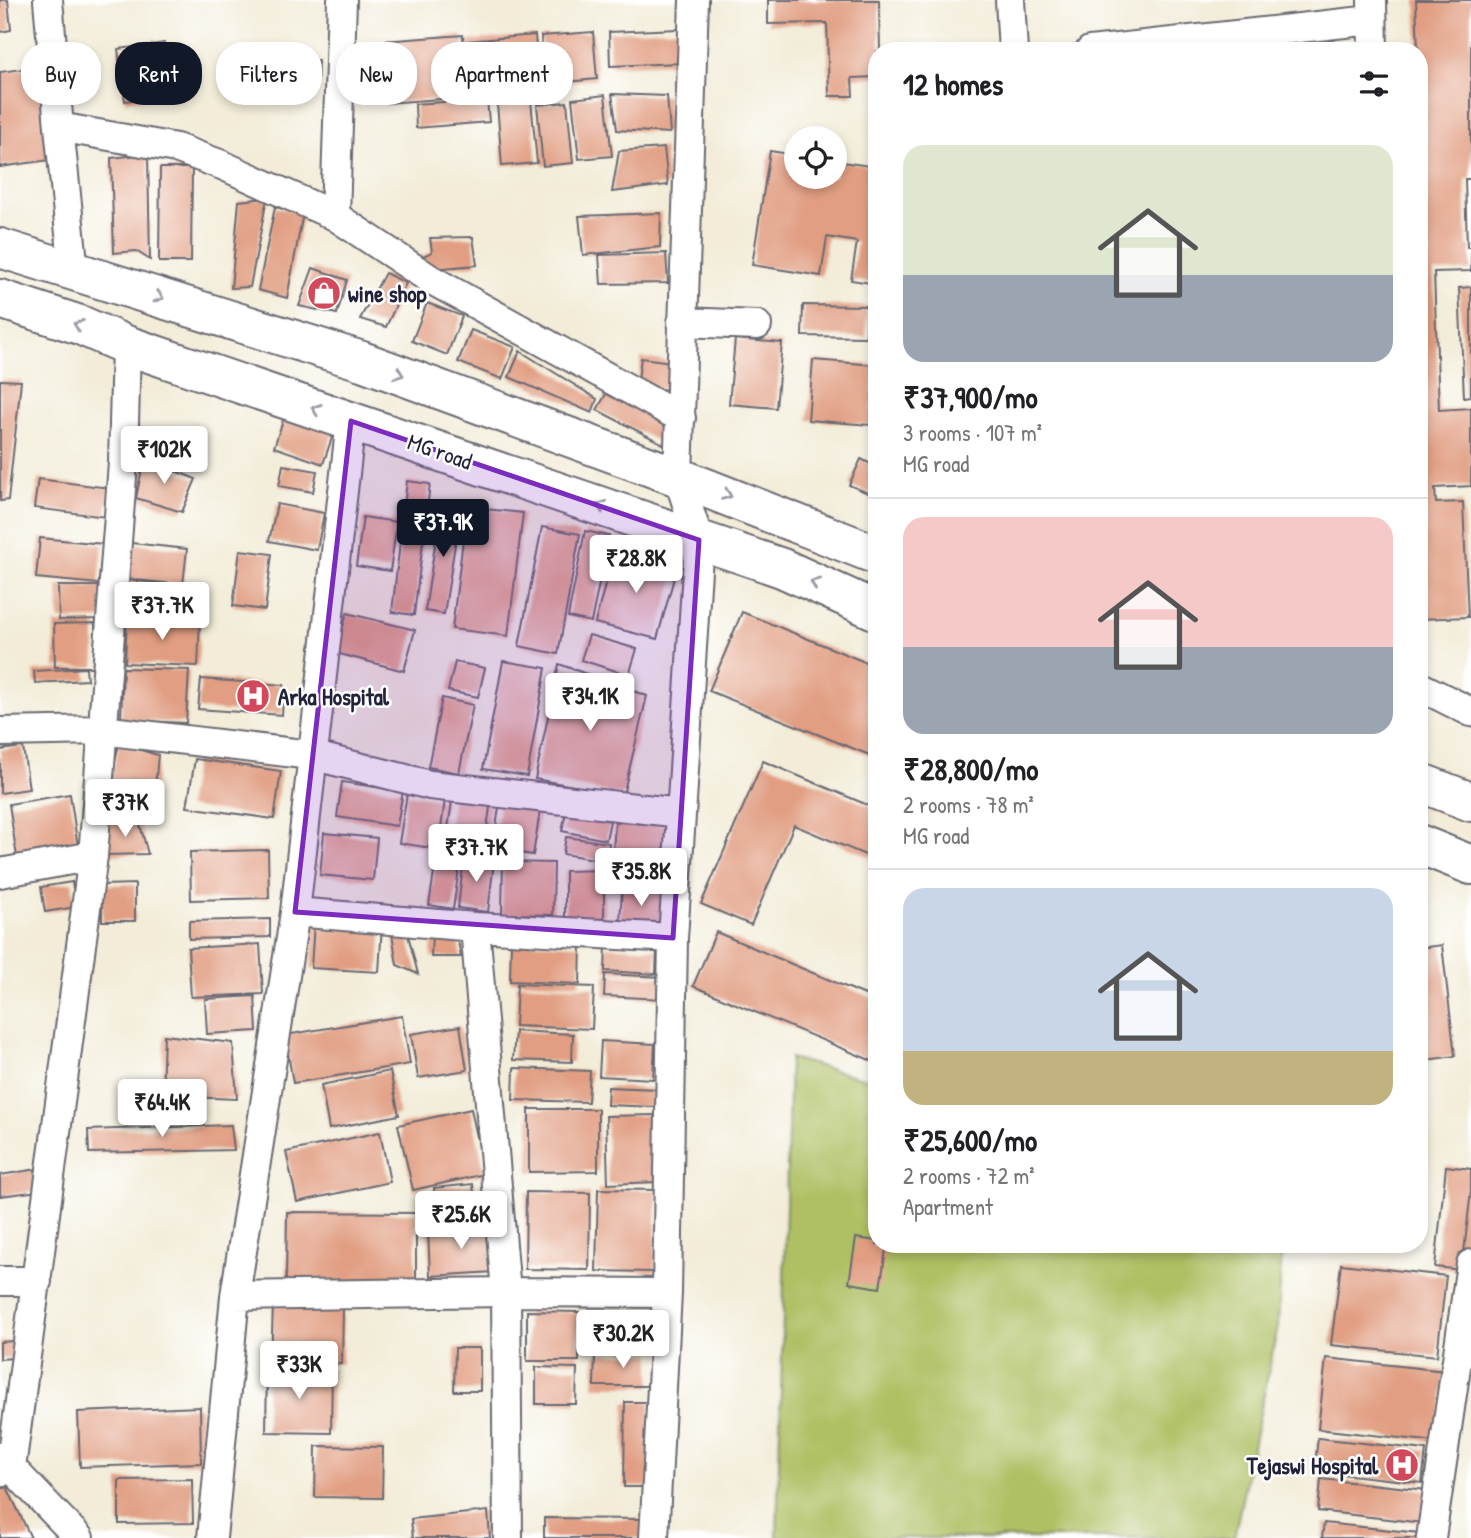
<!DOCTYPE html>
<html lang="en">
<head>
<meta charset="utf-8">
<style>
  body { margin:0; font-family:"Patrick Hand",sans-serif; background:#f2f2f2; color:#202124; height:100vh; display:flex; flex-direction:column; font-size:26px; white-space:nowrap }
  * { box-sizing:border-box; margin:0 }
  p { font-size:23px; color:#757577 }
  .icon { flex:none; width:38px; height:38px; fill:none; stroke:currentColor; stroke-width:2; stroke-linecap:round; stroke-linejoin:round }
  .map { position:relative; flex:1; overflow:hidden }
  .sheet { position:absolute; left:868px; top:42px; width:560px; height:1211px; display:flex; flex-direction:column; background:#fff; border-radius:28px; box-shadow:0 4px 10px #0003 }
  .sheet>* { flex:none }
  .guide { position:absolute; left:21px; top:42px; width:665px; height:63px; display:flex; gap:14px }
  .fabs { position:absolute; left:784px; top:126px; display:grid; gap:14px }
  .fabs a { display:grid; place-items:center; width:63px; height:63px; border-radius:50%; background:#fff; box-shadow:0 4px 10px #0003; font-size:35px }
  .price { position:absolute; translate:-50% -60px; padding:0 16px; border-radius:7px; background:#fff; color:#222; font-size:23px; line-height:46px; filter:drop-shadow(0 2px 4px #0008) }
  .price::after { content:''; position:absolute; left:50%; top:42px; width:21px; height:16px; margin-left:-10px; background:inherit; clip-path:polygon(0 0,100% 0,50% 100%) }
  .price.active { background:#111827; color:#fff }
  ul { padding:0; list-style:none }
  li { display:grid; align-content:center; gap:14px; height:371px; padding:0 35px }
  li+li { border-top:2px solid #e0e0e0 }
  li span { display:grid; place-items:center; height:217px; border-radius:21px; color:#555 }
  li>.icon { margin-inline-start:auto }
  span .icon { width:126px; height:126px; fill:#fffc; stroke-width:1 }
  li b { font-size:30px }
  h2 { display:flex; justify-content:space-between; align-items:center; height:84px; padding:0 35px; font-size:30px }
  .chip { padding:0 24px; border-radius:28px; background:#fff; box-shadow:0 4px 10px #0003; font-size:24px; line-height:63px }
  .chip.active { background:#111827; color:#fff }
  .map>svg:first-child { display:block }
</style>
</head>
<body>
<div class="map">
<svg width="1471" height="1538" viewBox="0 0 1471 1538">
  <rect width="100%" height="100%" fill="#fff"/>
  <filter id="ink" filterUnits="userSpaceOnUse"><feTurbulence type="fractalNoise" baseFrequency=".0143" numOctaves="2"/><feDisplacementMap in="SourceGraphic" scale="14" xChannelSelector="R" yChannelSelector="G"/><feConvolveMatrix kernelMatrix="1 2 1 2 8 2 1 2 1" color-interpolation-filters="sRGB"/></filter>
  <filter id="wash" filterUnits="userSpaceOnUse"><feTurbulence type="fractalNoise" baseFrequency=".00686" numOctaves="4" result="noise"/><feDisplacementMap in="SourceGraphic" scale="28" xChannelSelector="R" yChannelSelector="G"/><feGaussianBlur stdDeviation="1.57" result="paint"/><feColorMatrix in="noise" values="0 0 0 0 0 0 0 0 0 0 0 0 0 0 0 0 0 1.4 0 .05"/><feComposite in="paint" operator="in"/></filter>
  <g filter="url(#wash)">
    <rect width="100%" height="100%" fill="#f2ecd8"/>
    <!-- green -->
    <path fill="#aec064" stroke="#687150" stroke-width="2" d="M790,1058L877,1082V1244H1282L1278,1326L1234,1538H777Z"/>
    <g id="blocks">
      <!-- building -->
      <path fill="#e19e82" d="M0,0H8L11,30L0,32Z
        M768,0H879L880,51H877V77L852,78L853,96H829L827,23L768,24Z
        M1416,0H1471V179H1465L1467,247H1471V271L1434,272L1439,410L1471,408V486L1435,488L1436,503L1463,502L1468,617L1419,619V411H1423L1419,312V234H1425L1419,87V51H1418Z
        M678,29L680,63L610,66L609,32Z
        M593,32L597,79L545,84L541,36Z
        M463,35L467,97L387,103L383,41Z
        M535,35L539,84L470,89L467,41Z
        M164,43L171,94L125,101L118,49Z
        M318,60L317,81H278L279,61Z
        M37,67L50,160L0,167V72Z
        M612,94L667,96L670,133L617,130Z
        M605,95L612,156L579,159L572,99Z
        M487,99L489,122L416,128L415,104Z
        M531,100L537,163L502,166L497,103Z
        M567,102L573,163L543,166L537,105Z
        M664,148L668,185L612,192L619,151Z
        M770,151L796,155V177H835V161L877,167V284L851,280L857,242L827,237L821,276L752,265Z
        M148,154L150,260L136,251L114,253L111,158Z
        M160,168H192L191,262H159Z
        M267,198L250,287L231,288L239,201Z
        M275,207L303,213L287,298L258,290Z
        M661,213L660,247L583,255L579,216Z
        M473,237L477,265L432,269L421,257L432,252L430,238Z
        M666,253L668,283L601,284L599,255Z
        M313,268L347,280L337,314L299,306Z
        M385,273L406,283L386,327L360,319Z
        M1471,287V396L1464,397L1459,288Z
        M427,303L462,316L447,355L412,341Z
        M803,305L867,306L866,337L802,336Z
        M471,330L515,347L502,379L458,362Z
        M735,339L782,343L776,408L729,404Z
        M520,351L597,399L592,413L509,377Z
        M641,358L680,363L676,391L637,386Z
        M813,360L875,365L870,425L808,420Z
        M0,380L21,381L8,500L0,501Z
        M607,392L677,428L667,446L597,410Z
        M286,412L335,429L323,464L274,447Z
        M144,459L196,479L182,512L136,498Z
        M861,459L877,467V497L849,485Z
        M283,465L317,471L313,492L279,486Z
        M38,479L110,488L106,517L34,508Z
        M407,481L430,484L414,615L392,612Z
        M277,504L324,513L317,550L269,541Z
        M441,505L461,507L444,614L425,611Z
        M467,507L523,513L508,636L452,629Z
        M363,517L397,522L390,571L356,566Z
        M542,527L580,534L558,654L519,646Z
        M585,531L609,536L591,622L568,617Z
        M40,538L103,544L99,584L36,578Z
        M131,543L187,549L183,585L127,579Z
        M240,550L272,554L265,610L233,606Z
        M614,551L677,567L657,639L595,623Z
        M127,580L165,584L162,617L123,612Z
        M58,586H101L102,619L59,620Z
        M742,612L877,667V758L709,691Z
        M347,613L415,630L404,671L336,653Z
        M127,617L200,620L198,666L125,663Z
        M95,623V667H55L54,624Z
        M589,635L637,649L629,675L581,660Z
        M503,661L546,668L527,776L483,769Z
        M455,662L485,668L478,697L448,691Z
        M559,664L647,696L623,795L535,779Z
        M86,668L87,680L35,683L34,671Z
        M123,668L189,670L186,723L121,720Z
        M201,679L284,685L282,715L198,709Z
        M442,698L473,705L459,773L428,767Z
        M119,744L158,755L152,822L133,817L102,815Z
        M23,747L29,789L0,793V750Z
        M195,759L281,771L274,819L187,807Z
        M763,761L877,809V860L794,825L751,925L701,904Z
        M342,782L403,791L397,826L337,817Z
        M70,794L79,854L18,864L9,804Z
        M407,794L445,800L438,849L399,843Z
        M453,795L491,801L483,854L445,848Z
        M500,800L541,805L533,855L493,849Z
        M566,812L610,821L606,840L562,831Z
        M139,821L148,854L106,855L105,823Z
        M615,822L669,825L665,888L611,885Z
        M324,833L377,838L373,880L320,875Z
        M566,837L609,843L606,861L563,854Z
        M268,850L269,898L191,900L190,852Z
        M437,853L461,856L453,909L429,905Z
        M464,857L494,861L488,912L458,908Z
        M503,862L554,863L553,915L502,914Z
        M604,870V926H565V871Z
        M72,882L76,907L45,912L41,887Z
        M135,884V921H102V885Z
        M622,889L663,892L661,926L620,924Z
        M270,919V937L189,939V921Z
        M314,922L382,925L379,972L311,968Z
        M456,931L461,957H431L432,933Z
        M716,932L877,1000V1063L693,986Z
        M392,933L408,935L418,974L397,965Z
        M511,942L581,945L580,984L510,981Z
        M260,944L263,994L191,997L188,948Z
        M1442,945L1455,1056L1419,1061V948Z
        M606,946L657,949L656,974L605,971Z
        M605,974L663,977L662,999L604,996Z
        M517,984L594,987L592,1029L515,1026Z
        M255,996L257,1031L207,1034L205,999Z
        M402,1016L410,1064L293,1083L285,1035Z
        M460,1026L467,1070L418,1078L411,1034Z
        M515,1031L573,1034L572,1062L513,1060Z
        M164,1035L233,1043L237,1099L162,1096Z
        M601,1041L655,1044L653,1079L599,1076Z
        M514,1068L590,1071L588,1102L513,1100Z
        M390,1071L399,1115L329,1129L321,1085Z
        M608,1087L657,1089L656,1107L607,1105Z
        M1419,1090L1424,1091L1421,1135H1419Z
        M471,1109L485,1174L413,1190L398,1125Z
        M529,1109H598V1171L529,1172Z
        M655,1115L657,1182L608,1184L606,1116Z
        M231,1125L234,1150L89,1153L88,1130Z
        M380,1132L390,1182L297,1202L286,1152Z
        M1446,1166L1471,1169V1190L1462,1270L1435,1267Z
        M44,1168L47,1190L0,1196V1175Z
        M473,1184L477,1218L437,1222L434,1188Z
        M598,1189L657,1190L655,1272L596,1271Z
        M526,1192L590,1193L589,1270L525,1269Z
        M287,1212L416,1213V1283L286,1282Z
        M492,1226L494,1272L430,1276L428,1230Z
        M856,1238L877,1241V1244H887L880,1288L849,1283Z
        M1341,1264L1446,1276L1437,1356L1331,1345Z
        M273,1305L343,1307L342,1364L271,1362Z
        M527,1311L579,1312V1361H527Z
        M593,1317L645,1318V1345H593Z
        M13,1341L14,1358L0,1359V1342Z
        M455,1348H480V1391H454Z
        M595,1354H651V1386H594Z
        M1326,1358L1445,1371L1437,1442L1318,1429Z
        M536,1367L577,1368L576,1404H536Z
        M267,1368L332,1369L331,1433L266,1432Z
        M625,1402H650L649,1487H624Z
        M200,1407L201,1463L80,1467L78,1412Z
        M1318,1438L1426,1450L1422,1483L1314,1471Z
        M316,1446L383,1447L382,1498L315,1497Z
        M192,1479L193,1523L119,1524V1480Z
        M1321,1479L1427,1490L1423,1523L1318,1511Z
        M7,1487L31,1538H0V1489Z
        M488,1511L490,1538H413L411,1519Z
        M544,1518L642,1519V1538H544Z
        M1324,1523L1419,1533L1418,1538H1322Z"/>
    </g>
  </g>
  <g filter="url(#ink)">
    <use href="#blocks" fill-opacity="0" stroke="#6b6972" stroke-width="2"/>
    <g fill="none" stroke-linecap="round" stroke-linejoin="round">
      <!-- minor casing -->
      <g stroke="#6b6972" stroke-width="32">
        <path id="minor" d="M48,0L59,127L74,272
          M1010,0L1013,51
          M1372,0L1373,51
          M1090,51L1372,20
          M59,127L176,148L222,165L335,216L430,279L681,418
          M335,216L342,0
          M682,322L757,325
          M1419,686L1471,712
          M0,732L102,730L311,755L430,785L681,813
          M0,873L93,856
          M295,912L475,927L506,1292L508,1538
          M475,927L673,938
          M0,1281H37
          M235,1296L506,1292L667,1293
          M0,1456L79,1538
          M0,1472L11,1468L93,856L123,463L126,345
          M212,1538L235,1296L295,912L351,421
          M654,1538L667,1293L673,938L699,540L678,477L694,0
          M1431,1538L1471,1264"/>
      </g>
      <!-- secondary casing -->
      <g stroke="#6b6972" stroke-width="42">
        <path id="secondary" d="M0,248L362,361L678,477L877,555
          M0,299L80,325L126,345L782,568L877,611
          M1419,782L1471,802
          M1419,844L1471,865"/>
      </g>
      <!-- minor -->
      <use href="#minor" stroke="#fff" stroke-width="28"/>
      <!-- secondary -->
      <use href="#secondary" stroke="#fff" stroke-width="38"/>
    </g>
    <!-- one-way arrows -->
    <defs><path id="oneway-chevron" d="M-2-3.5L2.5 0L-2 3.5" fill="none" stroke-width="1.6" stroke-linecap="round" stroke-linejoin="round" transform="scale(1.75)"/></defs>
    <g stroke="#9c9ca7">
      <use href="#oneway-chevron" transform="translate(159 297) rotate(17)"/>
      <use href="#oneway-chevron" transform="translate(78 325) rotate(-160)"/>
      <use href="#oneway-chevron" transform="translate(399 374) rotate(20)"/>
      <use href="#oneway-chevron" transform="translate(316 409) rotate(-161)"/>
      <use href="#oneway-chevron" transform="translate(727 495) rotate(21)"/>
      <use href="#oneway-chevron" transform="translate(601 506) rotate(-161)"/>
      <use href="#oneway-chevron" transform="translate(815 583) rotate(-156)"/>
    </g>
  </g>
  <!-- marked area -->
  <path fill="#7b2cbf" fill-opacity="0.2" stroke="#7b2cbf" stroke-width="5" stroke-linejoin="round" d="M351,421L699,540L673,938L295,912Z"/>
  <!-- icons -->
  <defs>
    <g id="shop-disc" transform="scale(1.75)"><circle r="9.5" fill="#d1495b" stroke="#fff"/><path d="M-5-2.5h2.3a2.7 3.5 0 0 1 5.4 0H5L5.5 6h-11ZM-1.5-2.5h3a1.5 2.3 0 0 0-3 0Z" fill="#fff"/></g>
    <g id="hospital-disc" transform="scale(1.75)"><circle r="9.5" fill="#d1495b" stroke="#fff"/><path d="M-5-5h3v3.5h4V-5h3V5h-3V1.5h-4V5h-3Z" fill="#fff"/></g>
  </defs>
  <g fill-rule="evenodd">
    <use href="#shop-disc" x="324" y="293"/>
    <use href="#hospital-disc" x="253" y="696"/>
    <use href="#hospital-disc" x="1402" y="1465"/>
  </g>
  <g text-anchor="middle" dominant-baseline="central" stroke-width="5" stroke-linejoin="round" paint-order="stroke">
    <!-- poi labels -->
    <g font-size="23" font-weight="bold" fill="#22223b" stroke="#fff" text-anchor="start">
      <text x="348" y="293">wine shop</text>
      <text x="278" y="696">Arka Hospital</text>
      <text x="1378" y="1465" text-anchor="end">Tejaswi Hospital</text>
    </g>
    <!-- street labels -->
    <g font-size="23" fill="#22223b" stroke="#fff">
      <text transform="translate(440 451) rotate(19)">MG road</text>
    </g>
  </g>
</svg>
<div class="fabs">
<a><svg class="icon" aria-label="locate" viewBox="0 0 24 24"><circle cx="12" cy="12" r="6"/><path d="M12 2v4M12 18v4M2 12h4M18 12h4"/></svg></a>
</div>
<b class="price" style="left:164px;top:486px">₹102K</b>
<b class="price active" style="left:443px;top:559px">₹37.9K</b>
<b class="price" style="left:636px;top:595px">₹28.8K</b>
<b class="price" style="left:162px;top:642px">₹37.7K</b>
<b class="price" style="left:590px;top:733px">₹34.1K</b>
<b class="price" style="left:125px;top:839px">₹37K</b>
<b class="price" style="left:476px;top:884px">₹37.7K</b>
<b class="price" style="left:641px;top:908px">₹35.8K</b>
<b class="price" style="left:162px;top:1139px">₹64.4K</b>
<b class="price" style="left:461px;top:1251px">₹25.6K</b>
<b class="price" style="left:623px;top:1370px">₹30.2K</b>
<b class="price" style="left:299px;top:1401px">₹33K</b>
<div class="guide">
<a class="chip">Buy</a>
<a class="chip active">Rent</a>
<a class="chip">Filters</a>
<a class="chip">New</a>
<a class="chip">Apartment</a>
</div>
<section class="sheet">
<h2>12 homes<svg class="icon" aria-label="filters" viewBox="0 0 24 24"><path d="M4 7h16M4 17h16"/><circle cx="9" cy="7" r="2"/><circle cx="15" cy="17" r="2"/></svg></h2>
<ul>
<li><span style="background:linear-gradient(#dfe7d0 60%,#9aa5b1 0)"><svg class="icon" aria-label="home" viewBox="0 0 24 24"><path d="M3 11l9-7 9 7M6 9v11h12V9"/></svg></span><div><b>₹37,900/mo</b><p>3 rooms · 107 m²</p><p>MG road</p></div></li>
<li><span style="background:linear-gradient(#f6c9c9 60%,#9aa5b1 0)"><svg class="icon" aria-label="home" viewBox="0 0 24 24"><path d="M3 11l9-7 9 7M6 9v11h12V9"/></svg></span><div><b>₹28,800/mo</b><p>2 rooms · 78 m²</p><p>MG road</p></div></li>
<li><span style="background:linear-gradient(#c9d6e8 75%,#c2b280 0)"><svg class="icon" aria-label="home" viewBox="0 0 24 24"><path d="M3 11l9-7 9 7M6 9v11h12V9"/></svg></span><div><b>₹25,600/mo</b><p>2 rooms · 72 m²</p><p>Apartment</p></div></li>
</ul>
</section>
</div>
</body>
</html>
